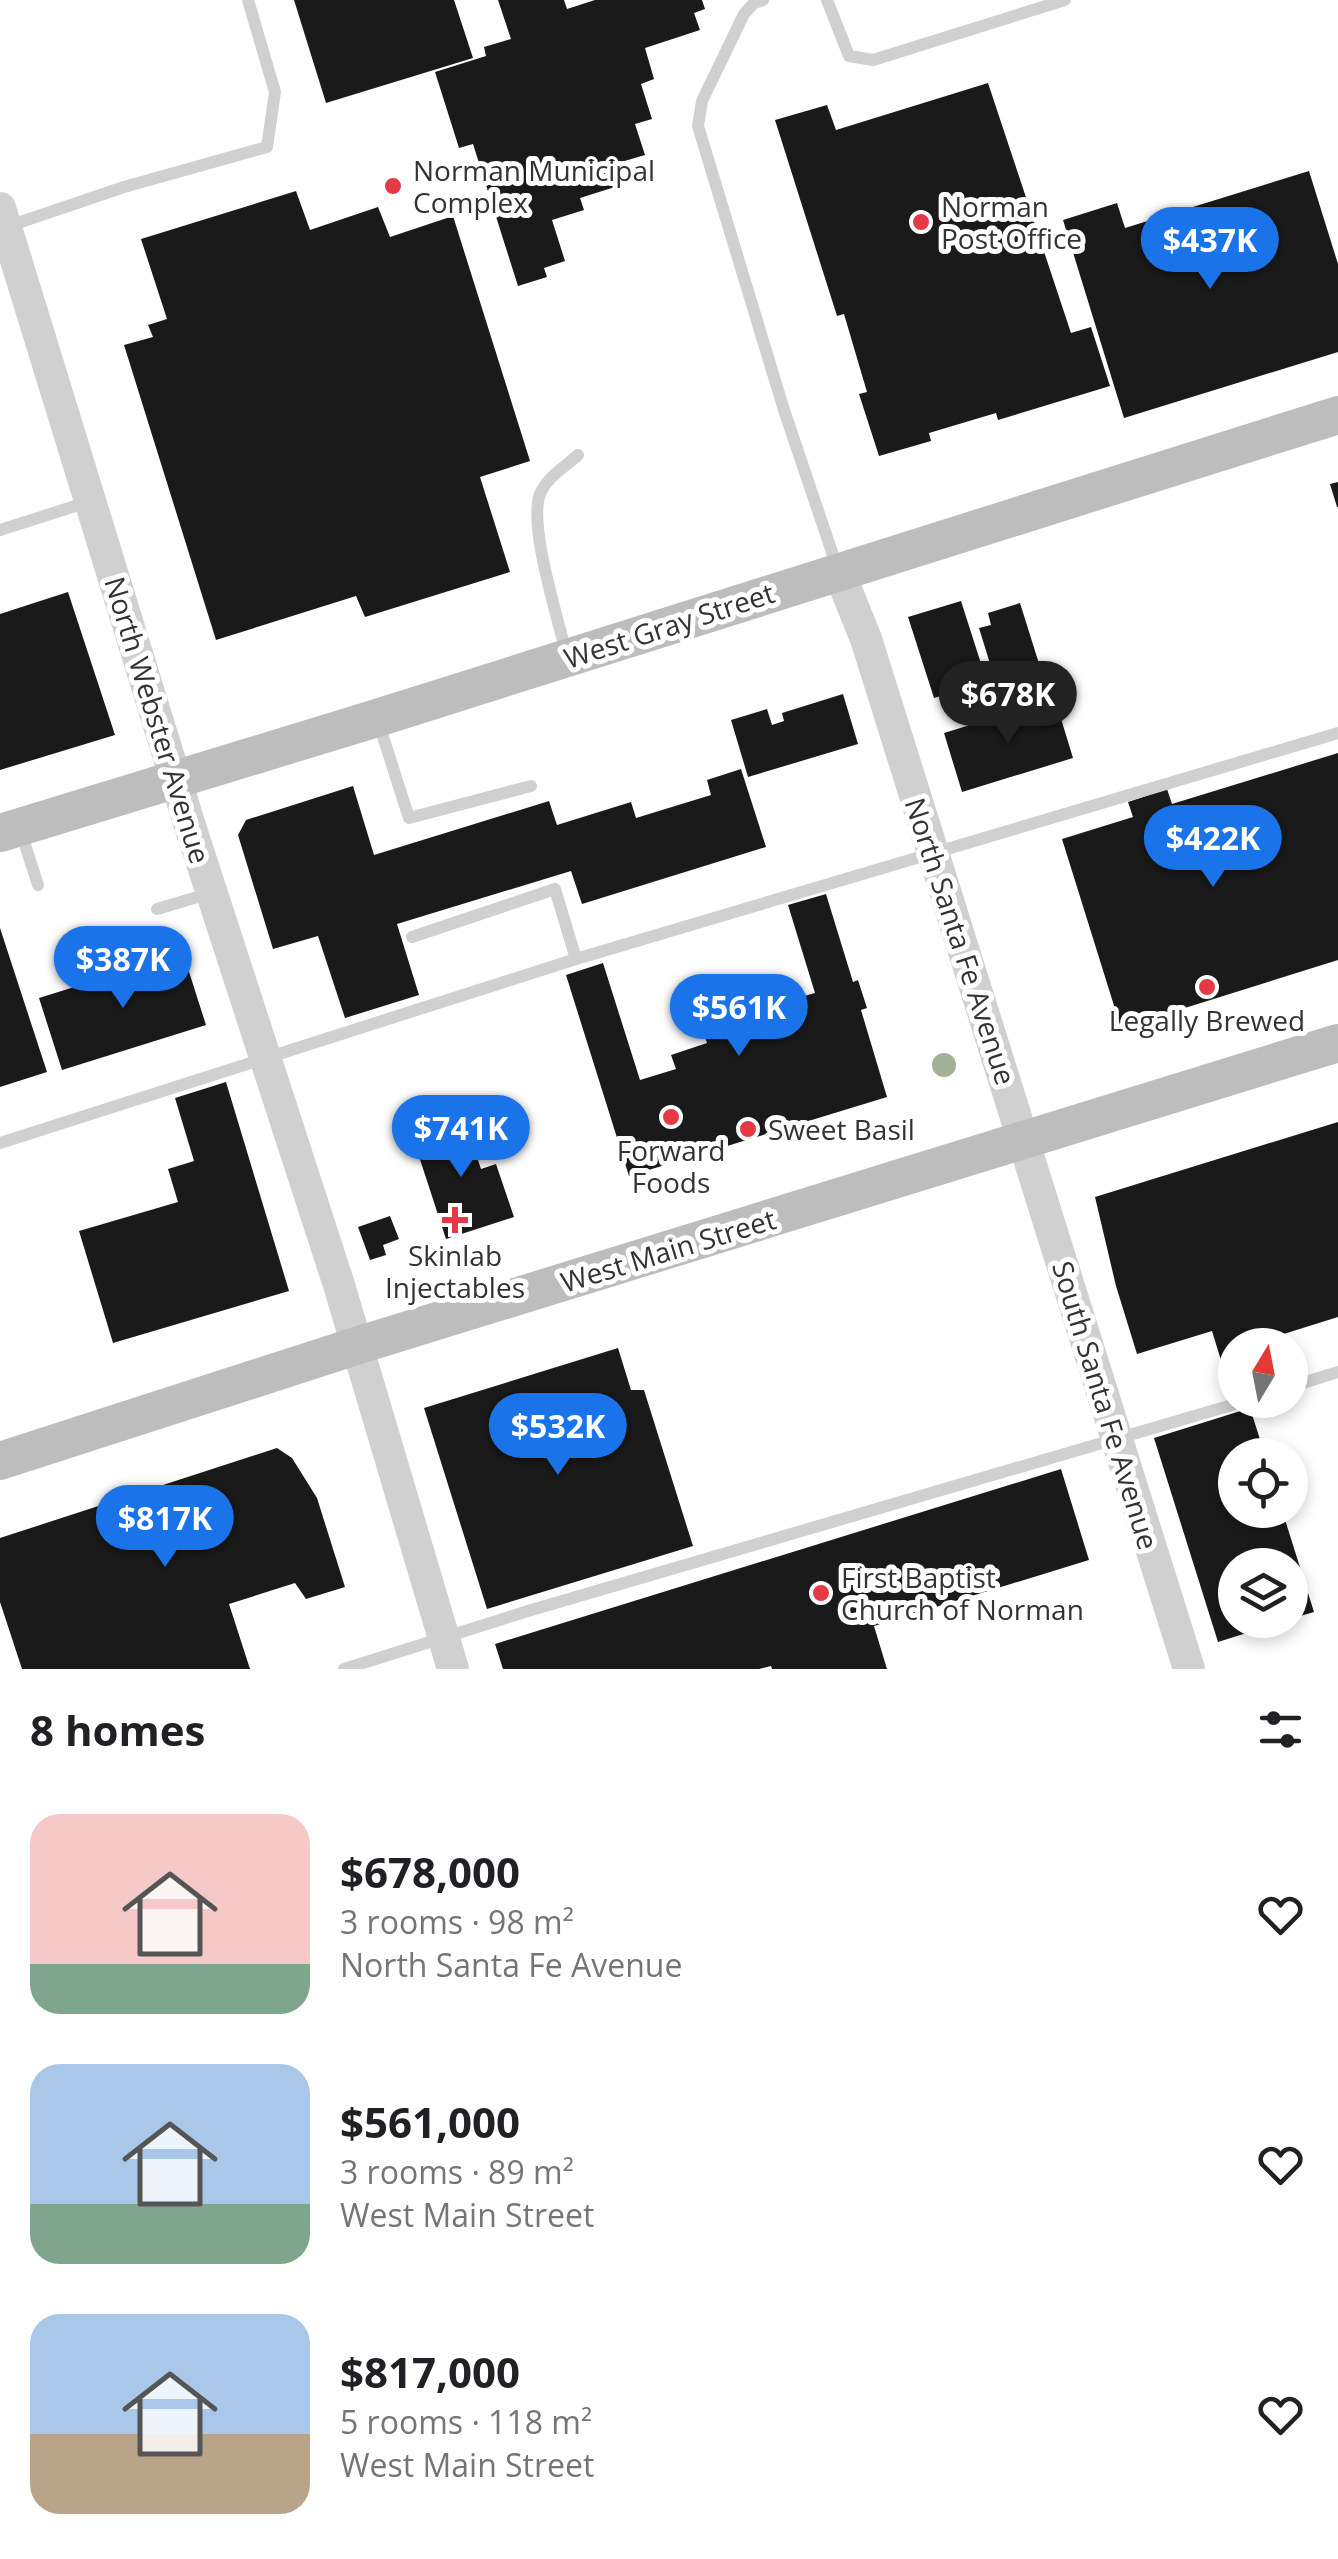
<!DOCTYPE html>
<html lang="en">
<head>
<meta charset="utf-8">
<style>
  body { margin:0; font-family:"Open Sans",sans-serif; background:#f2f2f2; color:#202124; height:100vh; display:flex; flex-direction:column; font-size:38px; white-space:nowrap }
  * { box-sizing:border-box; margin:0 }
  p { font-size:32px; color:#757577 }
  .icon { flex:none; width:55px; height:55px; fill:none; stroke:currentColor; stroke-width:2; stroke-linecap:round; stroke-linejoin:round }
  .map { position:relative; height:1669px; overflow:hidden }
  .sheet { display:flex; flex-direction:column; background:#fff; flex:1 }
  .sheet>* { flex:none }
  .needle { width:65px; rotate:10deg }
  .fabs { position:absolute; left:1218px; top:1328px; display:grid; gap:20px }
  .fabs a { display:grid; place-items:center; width:90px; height:90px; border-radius:50%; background:#fff; box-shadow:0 5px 15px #0003; font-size:50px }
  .price { position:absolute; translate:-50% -85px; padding:0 22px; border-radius:35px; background:#1a73e8; color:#fff; font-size:32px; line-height:65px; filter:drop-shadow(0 2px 5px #0008) }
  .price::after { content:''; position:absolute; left:50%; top:60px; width:30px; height:22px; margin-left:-15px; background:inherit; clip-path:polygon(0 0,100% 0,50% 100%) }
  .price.active { background:#222; color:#fff }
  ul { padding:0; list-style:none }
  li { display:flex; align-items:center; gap:30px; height:250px; padding:0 30px }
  li span { display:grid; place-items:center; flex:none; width:280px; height:200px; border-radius:30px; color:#555 }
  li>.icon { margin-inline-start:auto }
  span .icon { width:120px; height:120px; fill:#fffc; stroke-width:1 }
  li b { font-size:42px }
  h2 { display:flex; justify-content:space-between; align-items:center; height:120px; padding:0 30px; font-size:42px }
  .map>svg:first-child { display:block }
</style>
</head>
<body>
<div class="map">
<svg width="1338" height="1669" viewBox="0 0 1338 1669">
  <rect width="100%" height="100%" fill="#fff"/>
  <!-- building -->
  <path fill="#1a1a1a" d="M294,0H454L473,58L326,103Z
    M498,0H564L567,9L595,0H702L705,9L694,13L700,30L645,48L654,79L641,84L652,119L635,124L645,155L611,165L618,186L580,198L584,210L552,220L565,261L544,268L547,277L518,286L473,144L459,148L435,72L486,56L484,47L511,39Z
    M988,83L1071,333L1091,327L1110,386L998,420L996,413L929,433L931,441L879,456L859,394L867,392L844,314L837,316L775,120L827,105L836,130Z
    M1309,171L1338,264V352L1124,418L1063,220L1117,203L1125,228Z
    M296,191L310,230L378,207L390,237L453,216L530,461L480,477L510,572L365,617L356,596L216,640L124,345L153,337L148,325L167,319L141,239Z
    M1338,482V507H1337L1330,484Z
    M68,592L115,735L0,770V614Z
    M961,601L992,698L970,705L965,689L934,698L908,617Z
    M1020,603L1046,686L1035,690L1038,699L1004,709L979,628L991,625L988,613Z
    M843,694L858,744L748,777L731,720L767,709L772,725L784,721L782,713Z
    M1055,699L1073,758L962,792L944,733Z
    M1338,753V960L1121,1028L1062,839L1133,817L1128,802L1167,789L1172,804Z
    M741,769L766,847L582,904L571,871L397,924L419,995L345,1018L318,936L273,949L238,835L246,820L353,786L374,855L549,801L557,825L631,802L636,818L711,795L707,780Z
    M826,894L853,982L858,980L867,1008L861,1010L887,1097L629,1176L566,975L603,963L640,1080L676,1069L671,1055L707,1043L698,1015L775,991L779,1003L815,993L788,905Z
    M0,928L47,1072L0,1087Z
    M183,953L206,1025L62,1070L39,998Z
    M226,1082L289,1291L113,1343L79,1231L178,1202L168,1169L194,1161L175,1098Z
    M464,1118L481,1169L496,1164L514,1217L446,1239L412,1135Z
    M1338,1122V1317L1258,1342L1259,1345H1235V1378L1227,1380L1212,1331L1137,1354L1116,1286L1095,1197Z
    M390,1216L399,1239L383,1245L386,1255L370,1260L358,1227Z
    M618,1348L631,1390H644L693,1546L487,1609L424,1408Z
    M1250,1408L1265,1455H1235V1510H1282L1314,1612L1290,1619V1565H1235V1620L1285,1621L1218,1642L1154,1438Z
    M277,1448L292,1458L317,1498L345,1587L306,1599L295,1583L229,1604L250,1669H22L0,1602V1538Z
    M1061,1469L1089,1560L874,1626L887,1669H772L771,1666L759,1669H503L495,1644Z"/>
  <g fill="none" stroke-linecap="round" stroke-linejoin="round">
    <!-- service -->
    <path stroke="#d0d0d0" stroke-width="12" d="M763,0L754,3L744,14L702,101L698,126L784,410L838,570
      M827,0L849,56L873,60L1065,0
      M9,226L124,187L267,147L275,92L248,0
      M0,530L88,502
      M566,653C558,618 528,525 540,494C547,477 565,467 578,455
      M378,721L409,818L531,786
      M20,829L38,885
      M157,909L211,893
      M412,937L555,889L576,959
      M0,1143L576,959L1338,733
      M1290,1387L1338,1372
      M344,1669L528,1611L1249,1400"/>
    <!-- tertiary -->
    <path stroke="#d0d0d0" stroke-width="32" d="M0,208L190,826L339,1285L453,1669
      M839,572L866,639L1189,1669"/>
    <!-- secondary -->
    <path stroke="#bdbdbd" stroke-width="38" d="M0,833L377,718L1338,415
      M0,1461L356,1346L1338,1043"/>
  </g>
  <!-- trees -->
  <circle fill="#a2b095" cx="944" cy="1065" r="12"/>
  <!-- markers -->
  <g fill="#e63946" stroke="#fff" stroke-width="4">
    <circle cx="393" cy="186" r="10"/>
    <circle cx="921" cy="222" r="10"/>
    <circle cx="1207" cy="987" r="10"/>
    <circle cx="671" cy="1117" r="10"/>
    <circle cx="748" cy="1129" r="10"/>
    <path d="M450 1205h10v10h10v10h-10v10h-10v-10h-10v-10h10z"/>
    <circle cx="821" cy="1593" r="10"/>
  </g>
  <g text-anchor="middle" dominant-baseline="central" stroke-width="10" stroke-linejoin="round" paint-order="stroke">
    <!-- poi labels -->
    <g font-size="28" fill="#333" stroke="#fff" text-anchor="start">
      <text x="413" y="170">Norman Municipal<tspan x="413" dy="32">Complex</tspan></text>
      <text x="941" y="206">Norman<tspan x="941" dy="32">Post Office</tspan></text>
      <text x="1207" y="1020" text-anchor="middle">Legally Brewed</text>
      <text x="768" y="1129">Sweet Basil</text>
      <text x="671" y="1150" text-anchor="middle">Forward<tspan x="671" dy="32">Foods</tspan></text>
      <text x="455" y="1255" text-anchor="middle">Skinlab<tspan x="455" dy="32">Injectables</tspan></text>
      <text x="841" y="1577">First Baptist<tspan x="841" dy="32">Church of Norman</tspan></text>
    </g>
    <!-- street labels -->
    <g font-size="28" fill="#333" stroke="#fff">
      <text transform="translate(669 625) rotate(-18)">West Gray Street</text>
      <text transform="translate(158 720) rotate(73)">North Webster Avenue</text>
      <text transform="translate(961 941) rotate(72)">North Santa Fe Avenue</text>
      <text transform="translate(668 1250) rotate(-17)">West Main Street</text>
      <text transform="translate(1106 1405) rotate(73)">South Santa Fe Avenue</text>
    </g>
  </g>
</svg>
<div class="fabs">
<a><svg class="needle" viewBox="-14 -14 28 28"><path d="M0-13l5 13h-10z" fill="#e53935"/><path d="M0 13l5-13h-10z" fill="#757577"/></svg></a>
<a><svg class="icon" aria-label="locate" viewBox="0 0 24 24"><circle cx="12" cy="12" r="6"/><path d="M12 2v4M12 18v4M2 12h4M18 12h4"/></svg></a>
<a><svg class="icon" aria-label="layers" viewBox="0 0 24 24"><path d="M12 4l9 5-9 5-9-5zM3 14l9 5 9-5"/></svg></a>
</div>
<b class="price" style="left:1210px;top:292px">$437K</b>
<b class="price active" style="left:1008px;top:746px">$678K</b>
<b class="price" style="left:1213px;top:890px">$422K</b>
<b class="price" style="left:123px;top:1011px">$387K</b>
<b class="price" style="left:739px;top:1059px">$561K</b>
<b class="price" style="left:461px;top:1180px">$741K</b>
<b class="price" style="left:558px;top:1478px">$532K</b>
<b class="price" style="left:165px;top:1570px">$817K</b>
</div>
<section class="sheet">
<h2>8 homes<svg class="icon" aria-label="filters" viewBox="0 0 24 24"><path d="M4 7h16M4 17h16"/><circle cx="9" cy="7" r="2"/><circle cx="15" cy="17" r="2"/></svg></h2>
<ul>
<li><span style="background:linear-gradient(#f6c9c9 75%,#7fa58c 0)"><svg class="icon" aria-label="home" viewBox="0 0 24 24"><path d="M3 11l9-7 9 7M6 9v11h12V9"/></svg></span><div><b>$678,000</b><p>3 rooms · 98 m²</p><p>North Santa Fe Avenue</p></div><svg class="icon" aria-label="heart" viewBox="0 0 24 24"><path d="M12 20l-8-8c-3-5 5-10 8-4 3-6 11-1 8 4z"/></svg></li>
<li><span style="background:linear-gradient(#a9c7e8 70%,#7fa58c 0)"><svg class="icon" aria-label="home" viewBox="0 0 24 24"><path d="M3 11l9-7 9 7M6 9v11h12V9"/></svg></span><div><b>$561,000</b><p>3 rooms · 89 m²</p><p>West Main Street</p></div><svg class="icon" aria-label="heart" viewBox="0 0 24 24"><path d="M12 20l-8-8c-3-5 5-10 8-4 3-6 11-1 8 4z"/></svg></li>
<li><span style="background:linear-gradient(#a9c7e8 60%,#b9a48a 0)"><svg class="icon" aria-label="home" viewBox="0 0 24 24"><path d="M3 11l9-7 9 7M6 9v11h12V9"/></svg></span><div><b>$817,000</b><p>5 rooms · 118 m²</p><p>West Main Street</p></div><svg class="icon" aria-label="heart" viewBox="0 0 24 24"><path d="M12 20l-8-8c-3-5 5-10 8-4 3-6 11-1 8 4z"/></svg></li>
</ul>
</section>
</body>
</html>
